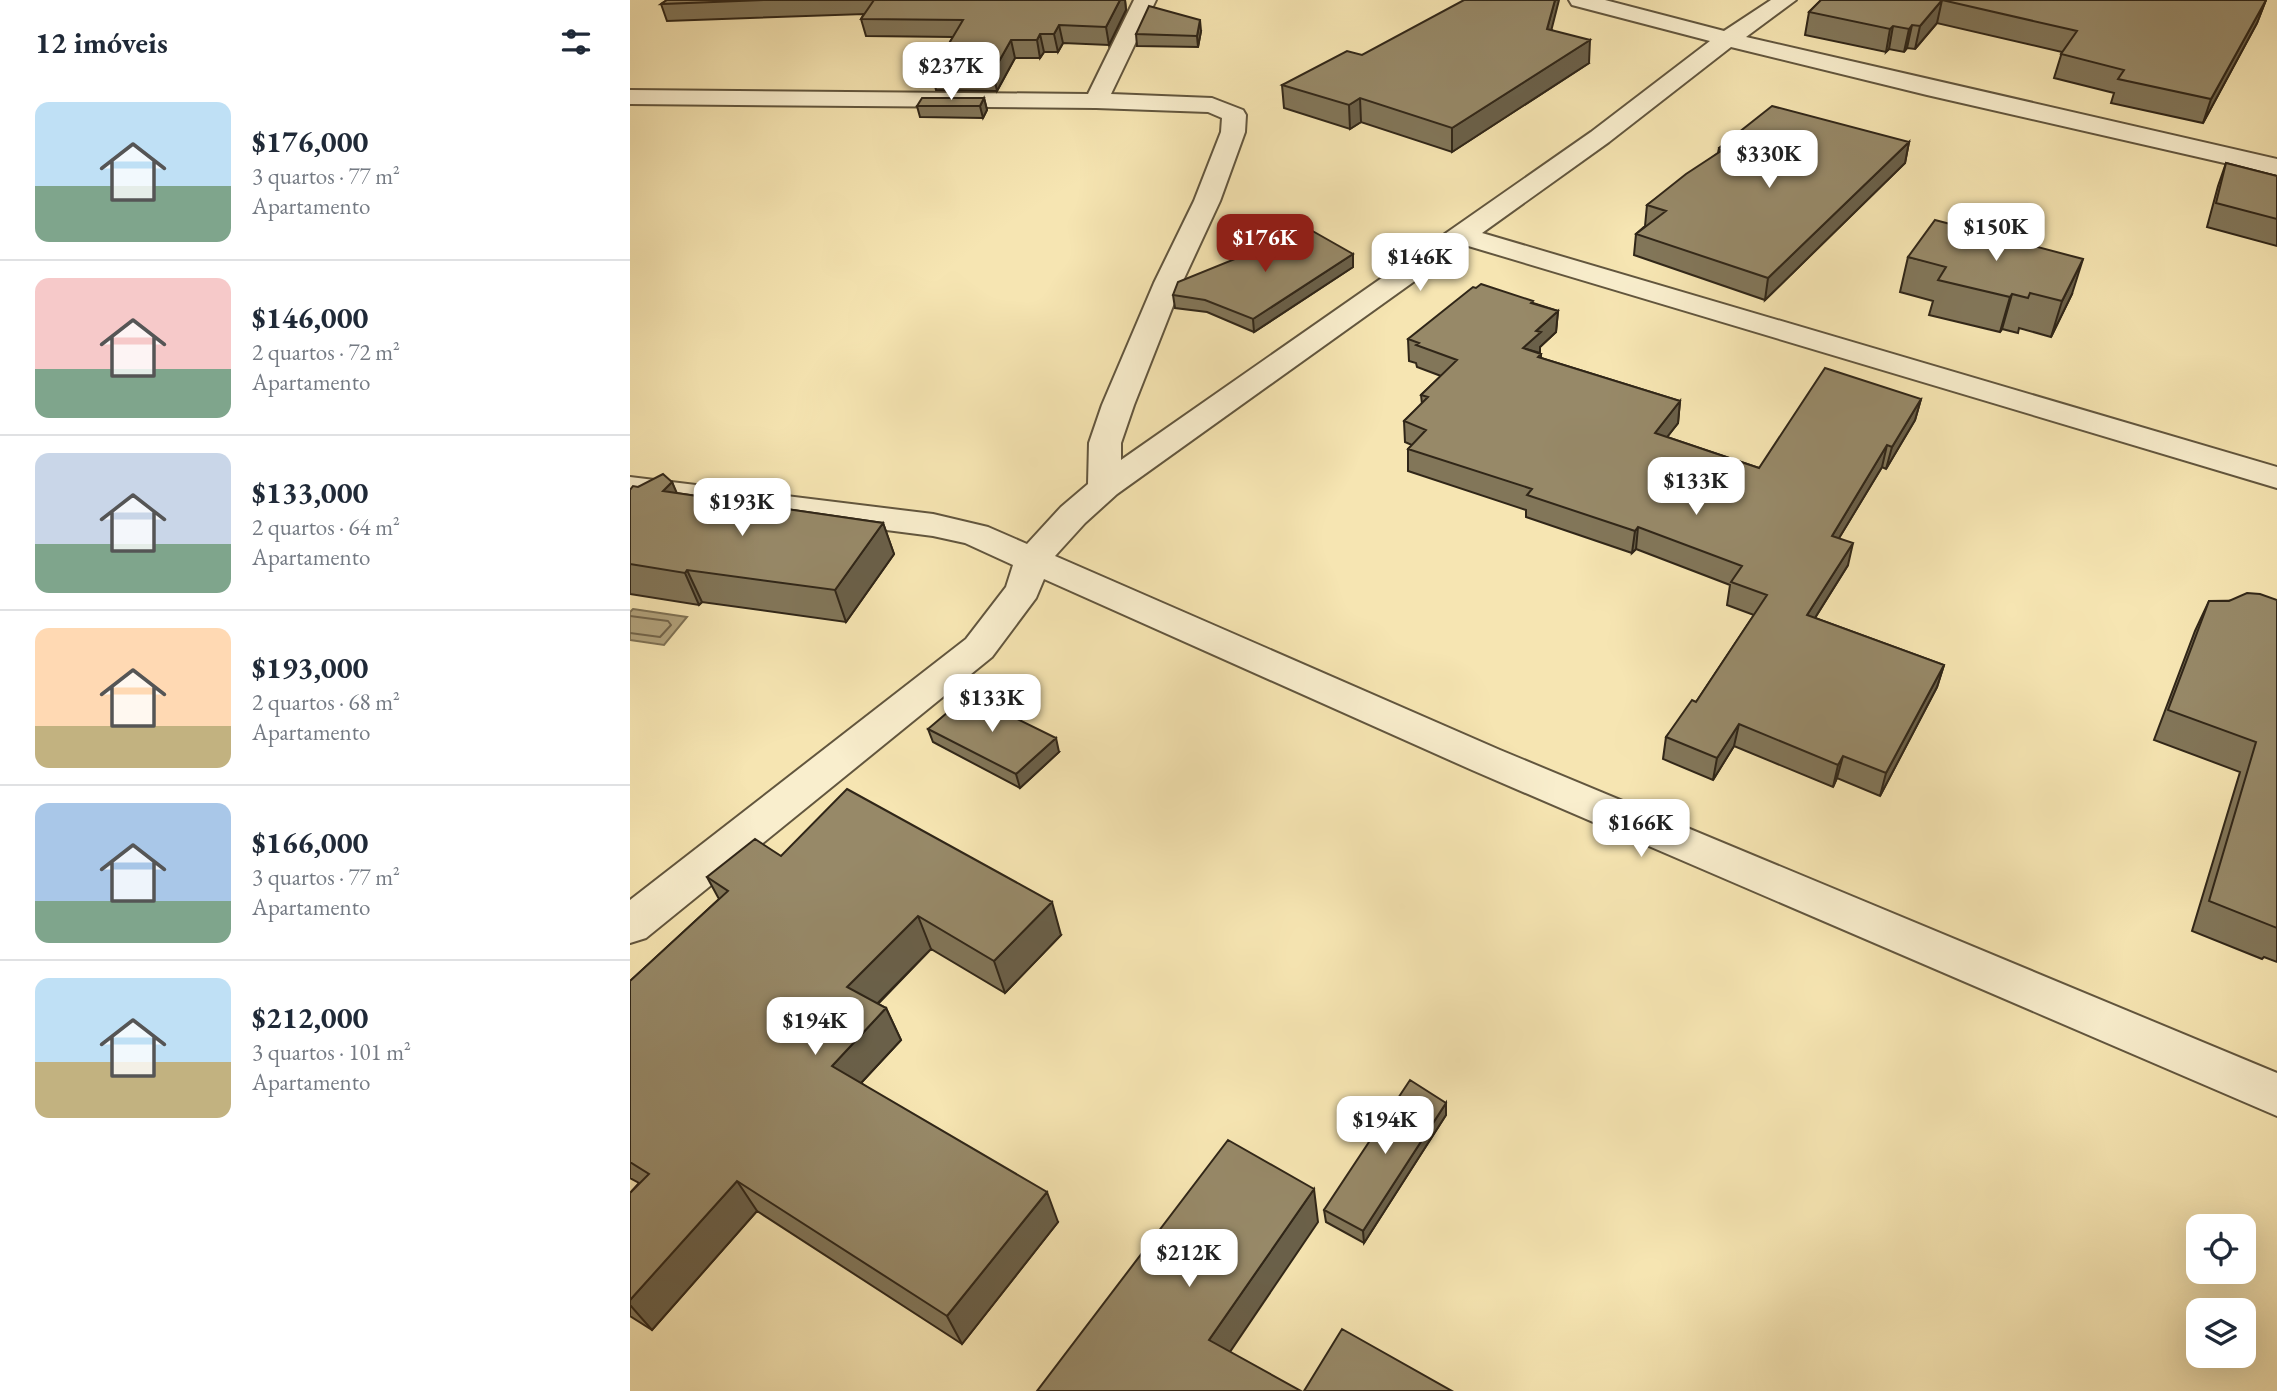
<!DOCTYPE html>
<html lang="pt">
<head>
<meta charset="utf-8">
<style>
  body { margin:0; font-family:"EB Garamond",serif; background:#f2f2f3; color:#1f2937; height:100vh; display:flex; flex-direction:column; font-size:26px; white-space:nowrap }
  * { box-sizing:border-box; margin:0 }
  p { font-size:23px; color:#747a83 }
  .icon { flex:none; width:38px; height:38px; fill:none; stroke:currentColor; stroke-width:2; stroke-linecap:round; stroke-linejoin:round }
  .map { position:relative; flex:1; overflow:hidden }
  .panel { display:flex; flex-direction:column; background:#fff; width:630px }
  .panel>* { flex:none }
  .fabs { position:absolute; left:1556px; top:1214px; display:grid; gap:14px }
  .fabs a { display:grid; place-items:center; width:70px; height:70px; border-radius:14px; background:#fff; box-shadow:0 7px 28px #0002; font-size:35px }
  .price { position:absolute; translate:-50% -60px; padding:0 16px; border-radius:14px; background:#fff; color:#222; font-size:23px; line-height:46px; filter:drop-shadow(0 2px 4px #0008) }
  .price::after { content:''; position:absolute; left:50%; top:42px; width:21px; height:16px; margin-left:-10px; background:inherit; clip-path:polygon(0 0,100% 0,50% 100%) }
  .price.selected { background:#8f2418; color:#fff }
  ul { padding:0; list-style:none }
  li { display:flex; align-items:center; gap:21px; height:175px; padding:0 35px }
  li+li { border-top:2px solid #e0e1e3 }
  li span { display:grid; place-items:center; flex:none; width:196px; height:140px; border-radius:14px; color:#555 }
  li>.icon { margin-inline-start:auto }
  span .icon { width:84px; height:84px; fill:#fffc; stroke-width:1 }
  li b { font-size:30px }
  h2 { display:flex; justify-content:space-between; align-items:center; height:84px; padding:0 35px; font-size:30px }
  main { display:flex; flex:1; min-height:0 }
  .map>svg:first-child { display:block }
</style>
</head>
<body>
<main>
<section class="panel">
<h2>12 imóveis<svg class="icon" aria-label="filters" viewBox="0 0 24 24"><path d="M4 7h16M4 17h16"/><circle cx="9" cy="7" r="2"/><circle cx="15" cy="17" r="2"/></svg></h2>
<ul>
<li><span style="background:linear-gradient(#bfe0f5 60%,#7fa58c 0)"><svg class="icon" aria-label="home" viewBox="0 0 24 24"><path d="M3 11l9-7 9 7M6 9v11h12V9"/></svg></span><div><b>$176,000</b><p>3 quartos · 77 m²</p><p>Apartamento</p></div></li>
<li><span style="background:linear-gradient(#f6c9c9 65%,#7fa58c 0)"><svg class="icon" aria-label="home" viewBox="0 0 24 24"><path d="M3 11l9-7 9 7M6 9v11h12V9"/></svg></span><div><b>$146,000</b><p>2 quartos · 72 m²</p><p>Apartamento</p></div></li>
<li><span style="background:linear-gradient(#c9d6e8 65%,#7fa58c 0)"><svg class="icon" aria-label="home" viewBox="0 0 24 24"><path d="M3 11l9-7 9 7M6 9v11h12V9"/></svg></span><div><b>$133,000</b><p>2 quartos · 64 m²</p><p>Apartamento</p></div></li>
<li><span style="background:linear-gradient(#ffd9b3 70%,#c2b280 0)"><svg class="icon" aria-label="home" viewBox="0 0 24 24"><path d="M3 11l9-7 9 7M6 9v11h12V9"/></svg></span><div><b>$193,000</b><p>2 quartos · 68 m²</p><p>Apartamento</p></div></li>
<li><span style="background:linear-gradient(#a9c7e8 70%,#7fa58c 0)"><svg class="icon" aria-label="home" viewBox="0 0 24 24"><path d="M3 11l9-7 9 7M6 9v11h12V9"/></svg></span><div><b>$166,000</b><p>3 quartos · 77 m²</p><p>Apartamento</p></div></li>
<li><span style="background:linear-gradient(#bfe0f5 60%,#c2b280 0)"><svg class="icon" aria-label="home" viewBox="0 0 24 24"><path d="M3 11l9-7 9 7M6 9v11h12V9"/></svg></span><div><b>$212,000</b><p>3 quartos · 101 m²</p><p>Apartamento</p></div></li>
</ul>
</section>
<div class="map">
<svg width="1647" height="1391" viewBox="0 0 1647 1391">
  <rect width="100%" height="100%" fill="#f6e5b2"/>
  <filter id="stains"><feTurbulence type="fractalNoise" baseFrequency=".00286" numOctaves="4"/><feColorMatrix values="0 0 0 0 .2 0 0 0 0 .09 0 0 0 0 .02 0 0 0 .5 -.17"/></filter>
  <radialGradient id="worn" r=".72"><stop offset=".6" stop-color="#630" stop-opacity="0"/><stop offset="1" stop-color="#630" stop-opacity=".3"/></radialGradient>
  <!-- water -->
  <path fill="#b3a47e" stroke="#7f7255" stroke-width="2" d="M3,609L57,617L34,645L0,640V612Z"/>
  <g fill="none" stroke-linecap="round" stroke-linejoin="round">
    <!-- shore -->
    <path stroke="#72654b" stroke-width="2" d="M0,616L38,621L41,625L30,637L0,633"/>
    <!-- minor casing -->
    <g stroke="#62563e" stroke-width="4">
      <path id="minor" d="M504,0H526L481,94L582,98L613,110L616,115L615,132L590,201L552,283L504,405L491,443V460L961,132L1080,41L942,5L939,0H975L1094,31L1141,0H1166L1116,37L1647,159V175L1297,95L1101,47L979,142L852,233L1647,467V488L835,245L487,494L455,523L425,556L870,750L1647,1073V1116L842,770L414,579L406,598L362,657L16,938L0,943V900L336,639L376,587L383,565L335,543L303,536L0,497V477L303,514L358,527L397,544L431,507L458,484L459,443L472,405L524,283L564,201L591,132L592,118L578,112L466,108L0,104V90L458,94Z"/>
    </g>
    <!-- minor -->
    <use href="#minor" fill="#f9eecd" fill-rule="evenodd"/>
  </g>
  <!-- wall -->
  <path fill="#827659" stroke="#302618" stroke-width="2" d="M37,0H495L496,10L479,45L433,43L428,52H414L410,58H385L367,91L306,90L302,72L323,37L236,36L231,19L234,14L37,21L31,4Z
    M1191,0H1636L1627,23L1573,123L1481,103L1484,93L1424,78L1432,52L1307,23L1285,49L1277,48L1274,52L1259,49L1256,52L1175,35L1179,12Z
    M922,30L959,63L822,152L731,122L720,129L654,108L652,85Z
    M571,31L568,47L507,46L506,34Z
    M354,98L357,110L353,118L290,117L287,106Z
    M1279,142L1275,163L1135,300L1004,255L1006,234L1015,226L1017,205L1088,153L1089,148Z
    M1596,163L1647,176V246L1577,227L1588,186Z
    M723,254V267L624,332L577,312L545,308L543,295Z
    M1278,257L1442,294L1421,337L1389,328L1388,333L1372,329L1370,332L1299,315L1303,301L1270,292Z
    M903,303L928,311L926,332L910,347V354H911V358L1050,401L1048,423L1037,437L1129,468L1291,399L1285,420L1256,469L1252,467L1209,538L1218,565L1185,618L1314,665L1307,687L1250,796L1207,778L1203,787L1104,746L1083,780L1033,759L1036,737L1066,702L1124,615L1097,605L1100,585L1006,549L1002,553L896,517V510L778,471V449L782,445L775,442L774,421L792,404L791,395L811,376L787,367L786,363L779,361L778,339Z
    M42,482L46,493L253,523L264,554L216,622L72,602L69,605L0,594V490L8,487Z
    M1647,600V962L1634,957L1632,959L1562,931L1610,772L1524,740L1565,631L1579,601Z
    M298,729L429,752L390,788L303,742Z
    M151,856L431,935L375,993L301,949L248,1004L256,1008L271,1040L231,1083L428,1222L332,1344L127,1211L22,1330L0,1316V1193L9,1183L0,1178V981L89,899L77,877Z
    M816,1103V1115L734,1243L696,1222L694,1210Z"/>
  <!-- shaded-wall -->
  <path fill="#6a6049" stroke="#302618" stroke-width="2" d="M490,0H495L496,10L479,45L476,27Z
    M925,0H929L916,51L917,29Z
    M1312,0L1307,23L1285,49L1290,26Z
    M1636,0L1627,23L1573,123L1581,99Z
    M570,20L571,31L568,47L567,36Z
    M429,25L433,43L428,52L424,34Z
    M1282,25L1277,48L1274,52L1279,29Z
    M1263,26L1259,49L1256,52L1260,29Z
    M410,34L414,52L410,58L407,40Z
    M381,40L385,58L367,91L363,72Z
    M960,40L959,63L822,152V128Z
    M354,98L357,110L353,118L350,106Z
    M730,98L731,122L720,129L719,105Z
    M1279,142L1275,163L1135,300L1138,278Z
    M723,254V267L624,332L623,319Z
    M1453,259L1442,294L1421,337L1432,301Z
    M1382,294L1372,329L1370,332L1380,297Z
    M928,311L926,332L910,347V353L893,348L906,331Z
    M1291,399L1285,420L1256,469L1262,447Z
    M1050,401L1048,423L1023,455L1025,433Z
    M1257,445L1252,467L1197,558L1202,536Z
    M42,482L56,514L33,491Z
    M253,523L264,554L216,622L205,590Z
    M1008,527L1006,549L1002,553L1005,531Z
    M1223,543L1218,565L1173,637L1177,615Z
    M57,570L72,602L69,605L55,573Z
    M1314,665L1307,687L1250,796L1256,773Z
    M1109,724L1104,746L1083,780L1087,758Z
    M426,738L429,752L390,788L386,774Z
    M1213,756L1207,778L1203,787L1208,765Z
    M422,902L431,935L375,993L364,961Z
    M288,916L301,949L232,1019L217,987Z
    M256,1008L271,1040L218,1097L202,1066Z
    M816,1103V1115L734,1243L733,1231Z
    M107,1181L127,1211L22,1330L0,1305V1300Z
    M684,1189L688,1222L587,1371L579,1340Z
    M417,1192L428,1222L332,1344L317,1316Z"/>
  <!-- building -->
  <path fill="#978968" stroke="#302618" stroke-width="2" d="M37,0H135L31,4Z
    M244,0H490L476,27L429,25L424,34H410L407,40H381L363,72H302L333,20L231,19Z
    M834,0H925L917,29L960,40L822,128L730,98L719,105L652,85L717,51L732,55Z
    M1191,0H1636L1581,99L1488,79L1494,70L1431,54L1447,31L1312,0L1290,26L1282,25L1279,29L1263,26L1260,29L1179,12Z
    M519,6L570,20L567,36L506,34Z
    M292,98H354L350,106H287Z
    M1142,106L1279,142L1138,278L1006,234L1036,211L1017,205L1056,174L1091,151L1089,148Z
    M1596,163L1647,176V219L1586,203Z
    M1305,220L1453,259L1432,301L1400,293L1398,298L1382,294L1380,297L1308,280L1316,267L1278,257Z
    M679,229L723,254L623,319L575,300L543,295L548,282Z
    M851,284L903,301L901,303L928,311L906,331L911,332L893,348L911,354L908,357L1050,401L1025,433L1129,468L1195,368L1291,399L1262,447L1257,445L1202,536L1223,543L1177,615L1314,665L1256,773L1213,756L1208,765L1109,724L1087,758L1036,737L1062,700L1066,702L1137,595L1101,582L1112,566L1008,527L1005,531L897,495L902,489L778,449L796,430L774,421L798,397L791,395L827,360L786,345L789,343L778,339L843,287L846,288Z
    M33,474L42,482L33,491L253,523L205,590L57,570L55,573L0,564V490L3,486L8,487Z
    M1617,593L1630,594L1647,600V928L1579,901L1626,742L1538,710L1579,601H1599Z
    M338,695L426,738L386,774L298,729Z
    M217,789L422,902L364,961L288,916L217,987L256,1008L202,1066L417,1192L317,1316L107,1181L0,1300V1193L19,1174L0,1162V981L98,891L77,877L125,839L151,856Z
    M780,1080L816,1103L733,1231L694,1210Z
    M598,1140L684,1189L579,1340L671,1391H407Z
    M712,1329L822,1391H674Z"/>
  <rect width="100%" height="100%" filter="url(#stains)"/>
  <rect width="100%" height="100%" fill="url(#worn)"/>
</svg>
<div class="fabs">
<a><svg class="icon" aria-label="locate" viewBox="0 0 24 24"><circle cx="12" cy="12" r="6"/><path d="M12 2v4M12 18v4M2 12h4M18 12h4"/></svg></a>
<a><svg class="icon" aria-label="layers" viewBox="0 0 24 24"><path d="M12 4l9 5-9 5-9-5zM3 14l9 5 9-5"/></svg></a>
</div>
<b class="price" style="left:321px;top:102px">$237K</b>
<b class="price" style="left:1139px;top:190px">$330K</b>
<b class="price" style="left:1366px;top:263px">$150K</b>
<b class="price selected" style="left:635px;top:274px">$176K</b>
<b class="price" style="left:790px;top:293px">$146K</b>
<b class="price" style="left:1066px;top:517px">$133K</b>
<b class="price" style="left:112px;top:538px">$193K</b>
<b class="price" style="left:362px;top:734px">$133K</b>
<b class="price" style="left:1011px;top:859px">$166K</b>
<b class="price" style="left:185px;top:1057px">$194K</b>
<b class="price" style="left:755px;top:1156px">$194K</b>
<b class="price" style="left:559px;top:1289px">$212K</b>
</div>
</main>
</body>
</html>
